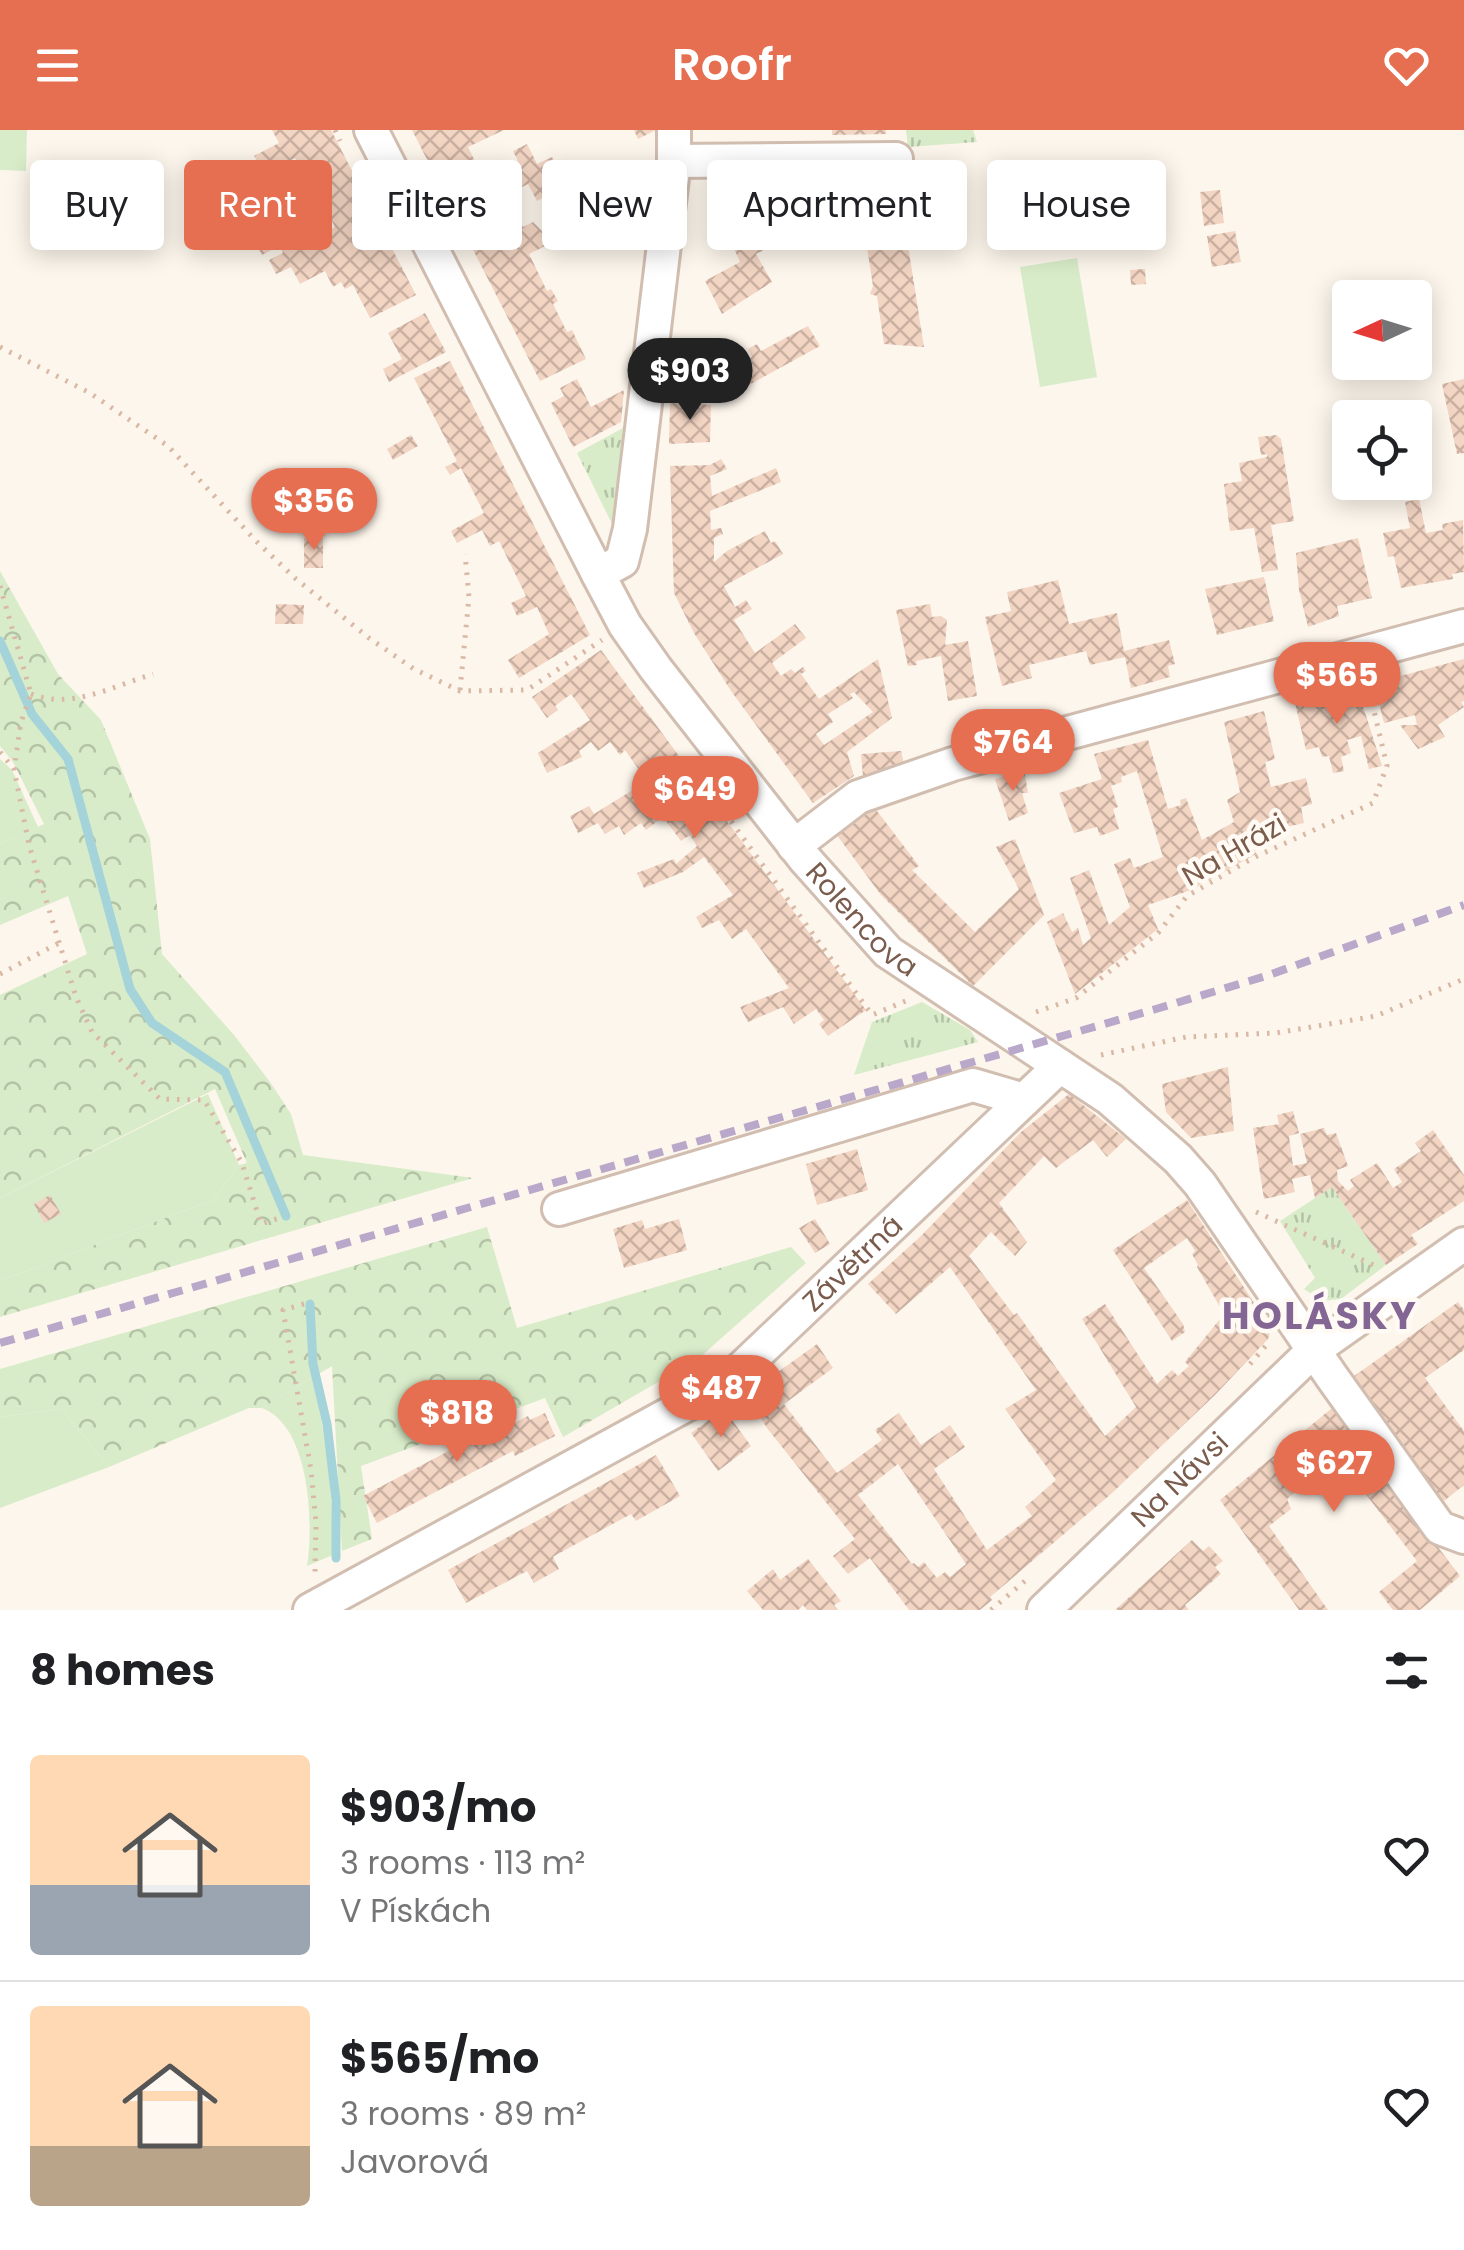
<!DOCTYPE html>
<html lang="en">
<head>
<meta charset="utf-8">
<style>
  body { margin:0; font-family:Poppins,sans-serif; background:#f6f6f6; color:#202124; height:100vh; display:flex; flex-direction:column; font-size:38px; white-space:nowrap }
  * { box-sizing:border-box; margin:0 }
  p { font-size:32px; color:#757577 }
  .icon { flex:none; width:55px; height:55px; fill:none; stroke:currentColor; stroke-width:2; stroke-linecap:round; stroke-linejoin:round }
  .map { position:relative; height:1480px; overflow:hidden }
  .panel { display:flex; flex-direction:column; background:#fff; flex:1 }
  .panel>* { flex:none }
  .top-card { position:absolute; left:30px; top:30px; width:1405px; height:90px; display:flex; gap:20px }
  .needle { width:65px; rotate:266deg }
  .controls { position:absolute; left:1332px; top:150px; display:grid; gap:20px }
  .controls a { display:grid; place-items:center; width:100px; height:100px; border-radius:10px; background:#fff; box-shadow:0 5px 25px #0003; font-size:50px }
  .price { position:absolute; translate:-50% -85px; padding:0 22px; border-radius:35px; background:#e76f51; color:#fff; font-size:32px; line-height:65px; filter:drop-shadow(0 2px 5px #0008) }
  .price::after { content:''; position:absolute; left:50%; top:60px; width:30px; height:22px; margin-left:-15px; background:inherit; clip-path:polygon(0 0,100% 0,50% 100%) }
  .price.selected { background:#222; color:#fff }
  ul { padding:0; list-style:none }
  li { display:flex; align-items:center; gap:30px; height:250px; padding:0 30px }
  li+li { border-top:2px solid #e0e0e0 }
  li span { display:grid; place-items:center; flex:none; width:280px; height:200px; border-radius:10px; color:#555 }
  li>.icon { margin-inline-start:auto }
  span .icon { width:120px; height:120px; fill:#fffc; stroke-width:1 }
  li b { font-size:42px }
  h2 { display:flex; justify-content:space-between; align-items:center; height:120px; padding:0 30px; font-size:42px }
  .pill { padding:0 35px; border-radius:10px; background:#fff; box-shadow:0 5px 25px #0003; font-size:35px; line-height:90px }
  .pill.selected { background:#e76f51; color:#fff }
  header { display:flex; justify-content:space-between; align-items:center; height:130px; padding:0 30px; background:#e76f51; color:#fff; font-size:45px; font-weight:600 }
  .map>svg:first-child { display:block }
</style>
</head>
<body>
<header><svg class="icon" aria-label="menu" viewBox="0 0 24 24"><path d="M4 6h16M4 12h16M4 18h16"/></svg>Roofr<svg class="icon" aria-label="heart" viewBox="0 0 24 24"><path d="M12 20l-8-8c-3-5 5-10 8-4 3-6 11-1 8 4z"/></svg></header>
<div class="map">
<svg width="1464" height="1480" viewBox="0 0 1464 1480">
  <defs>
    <pattern id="forest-crowns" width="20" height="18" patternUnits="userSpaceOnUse" patternTransform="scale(2.5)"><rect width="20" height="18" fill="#d8ecc9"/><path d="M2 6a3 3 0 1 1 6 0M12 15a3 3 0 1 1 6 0" fill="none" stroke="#b4c2a5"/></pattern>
    <pattern id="park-tufts" width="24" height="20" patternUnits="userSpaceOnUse" patternTransform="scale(2.5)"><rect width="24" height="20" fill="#d8ecc9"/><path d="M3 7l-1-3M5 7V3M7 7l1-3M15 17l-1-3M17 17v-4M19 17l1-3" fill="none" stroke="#b4c2a5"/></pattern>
    <pattern id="building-cross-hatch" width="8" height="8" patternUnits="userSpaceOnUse" patternTransform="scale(2.5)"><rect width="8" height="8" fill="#f3d5c3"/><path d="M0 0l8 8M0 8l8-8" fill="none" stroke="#cab0a1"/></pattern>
  </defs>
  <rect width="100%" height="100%" fill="#fdf6ec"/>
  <!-- green -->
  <path fill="#d8ecc9" d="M0,0H27L26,41L0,40Z
    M1077,128L1097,247L1040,257L1020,137Z
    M0,629L12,640L38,697L0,714Z
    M208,964L239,1035L213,1070L0,1151V1068Z
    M312,1248C327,1307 333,1364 333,1425L307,1436C314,1393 310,1296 262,1278Z
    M61,1279L109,1337L0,1378V1287Z"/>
  <!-- forest -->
  <path fill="url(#forest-crowns)" d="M0,441L58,544L101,590L150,709L162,824L234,905L270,952L291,984L303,1025L473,1048L0,1187V1151L213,1070L239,1035L247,1033L215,959L0,1068V865L87,824L68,766L0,795V714L44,694L13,632L0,616Z
    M487,1097L517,1198L791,1117L806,1133L698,1229L563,1307L545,1268L361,1336L372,1409L342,1421L332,1236L262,1278H249L109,1337L61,1279L0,1287V1239Z"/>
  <!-- park -->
  <path fill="url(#park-tufts)" d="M906,0H973L977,12L908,17Z
    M623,298L618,396L615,400L577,323Z
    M922,872L970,900L978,912L854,945L872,892Z
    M1332,1057L1386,1135L1341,1169L1322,1171L1304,1159L1315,1148L1280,1091Z"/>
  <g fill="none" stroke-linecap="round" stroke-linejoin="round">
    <!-- stream -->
    <path stroke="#a5d3da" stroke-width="9" d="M0,511L32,584L68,629L130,859L152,893L225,942L286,1086
      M310,1174L313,1234L327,1294L336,1370V1428"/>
  </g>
  <!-- building -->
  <path fill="url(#building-cross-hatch)" fill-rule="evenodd" d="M272,0H331L416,165L370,188L353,155L345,159L341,152L333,157L325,141L300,154L291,137L276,144L269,130L283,123L281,117L317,100L319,105L335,97L302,33L299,35L295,28L260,46L253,33L257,31L254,26L279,13Z
    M412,0H504L468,17L482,46L518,31L513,21L527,14L537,34L552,27L567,56L537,71L528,54L495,71L503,87L515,81L523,97L533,92L544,103L561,94L565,101L559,103L561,108L529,124L547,161L551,159L558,171L553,174L567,202L572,200L586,229L540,251Z
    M634,0H656L638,9Z
    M832,0H886V4L832,5Z
    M896,49L909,122L924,217L884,214L877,166L870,164L873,156L857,54Z
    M1220,60L1224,93L1204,96L1200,62Z
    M770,72L778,93L761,100L770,117L756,124L772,152L722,184L705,151L740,132L723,94Z
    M275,97L283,114L262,125L253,108Z
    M1235,101L1241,132L1212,137L1207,106Z
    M1145,139L1146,154L1131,155L1130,140Z
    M425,183L446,222L389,252L383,239L402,229L388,203Z
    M808,196L820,216L736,262L724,241L752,227L748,219L757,214L761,221Z
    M450,231L590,505L519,548L508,530L549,504L537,477L517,486L511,473L526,466L499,411L490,416L482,400L457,413L451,401L484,383L461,338L450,345L445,337L457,331L414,248Z
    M577,249L591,277L624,260L621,292L573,317L551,273L564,266L560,258Z
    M1464,249V323L1457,324L1442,254Z
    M670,273L711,275L710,312L669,314Z
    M411,305L418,316L393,330L387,319Z
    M1276,305L1281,309L1294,391L1271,395L1278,440L1262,442L1254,398L1230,401L1224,354L1242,351L1239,333L1267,327V324L1261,325L1258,307Z
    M721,329L727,339L710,346L712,366L776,338L781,352L710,381L711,400L721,398L723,404L714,408V432L727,421L765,401L771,413L775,411L783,424L724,456L735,477L746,470L752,479L734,490L755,523L795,494L806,508L772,533L781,546L791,539L795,543L803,537L806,541L801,544L819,569L878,529L892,588L847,622L854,646L813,673L731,561L694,503L674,463L670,336L710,335ZM854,562L873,582L824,615L816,604L833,592L828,584L853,568L850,564Z
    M1364,352H1382L1384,361L1366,367Z
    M1419,369L1426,403L1443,400L1442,394L1463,390L1464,442L1452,444L1453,449L1401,458L1394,426L1388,427L1383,403L1410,398L1405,372Z
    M304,408H323V438H304Z
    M1358,408L1372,468L1337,476L1339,486L1308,497L1299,460L1296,423Z
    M1264,447L1274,491L1217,505L1205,459Z
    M1058,450L1069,494L1117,483L1124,521L1169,510L1175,534L1168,536L1170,547L1131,558L1125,527L1090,535L1086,521L1029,535L1032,548L1002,556L985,487L1011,481L1007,462Z
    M276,474L304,475L303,494H275Z
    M930,474L932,487L941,486L947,490L945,515L968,511L977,566L948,571L941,526L916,531L917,535L908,536L896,480Z
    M601,520L866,880L828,906L819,894L824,890L816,879L794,894L783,877L748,892L740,877L789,858L746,799L732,809L719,790L702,798L696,787L733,765L704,727L683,742L644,758L637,743L674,729L676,734L697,716L690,705L681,711L663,687L646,700L641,693L624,705L619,696L605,704L598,693L578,703L570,686L589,676L594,684L647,651L625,620L620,625L610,612L598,621L591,612L579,621L582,627L547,643L538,623L590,590L571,564L555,576L558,580L547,588L532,567Z
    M1464,529V571L1461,572L1464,577L1438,595L1445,607L1418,619L1400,595H1417L1415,585L1384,593L1374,553Z
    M1357,557L1382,636L1369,639L1361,606L1347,610L1351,623L1341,627L1344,641L1333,643L1329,626L1322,627L1319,617L1306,620L1295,573Z
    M1264,581L1275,629L1265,632L1271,657L1306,648L1312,674L1301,677L1304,693L1251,705L1256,724L1191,760L1148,775L1158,799L1075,864L1047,792L1063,783L1072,802L1078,798L1083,815L1091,808L1070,748L1089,740L1109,795L1130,777L1114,734L1130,728L1134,738L1163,727L1137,641L1121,647L1122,652L1111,656L1118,677L1113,679L1119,699L1100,706L1097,697L1074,703L1059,663L1102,649L1094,624L1148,610L1168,679L1181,675L1180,670L1186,668L1202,710L1234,692L1227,670L1240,662L1224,592Z
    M901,621L906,643L863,646L861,624Z
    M1024,640L1028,663H1022L1028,683L1009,691L995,649Z
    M874,677L919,736L912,740L975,802L1019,759L996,717L1015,709L1044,785L973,856L881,765L836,704Z
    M1228,937L1234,1001L1191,1008L1166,982L1162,954Z
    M1069,964L1126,1009L1107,1027L1093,1010L1056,1038L1044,1026L999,1073L1027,1112L1015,1126L991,1102L969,1126L1014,1185L1017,1183L1105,1306L1136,1277L1082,1189L1105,1174L1157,1254L1172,1240L1178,1246L1189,1236L1185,1232L1224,1184L1197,1137L1198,1135L1192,1124L1195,1121L1187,1108L1144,1138L1183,1194L1185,1202L1172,1211L1113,1120L1187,1070L1271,1199L1268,1209L1215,1265L1111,1364L990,1467L992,1470L980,1480H909L870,1428L848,1444L833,1426L855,1409L767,1298L746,1265L817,1214L833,1238L784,1274L837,1343L882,1310L875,1300L899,1283L921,1315L950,1295L965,1317L934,1339L987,1420L1032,1386L1025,1377L1056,1350L1005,1279L1036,1260L950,1137L896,1184L868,1154L922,1105L1021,1002ZM898,1334L966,1434L950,1447L945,1442L937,1448L924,1432L918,1437L914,1433L912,1434L858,1365Z
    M1293,981L1299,1003L1289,1006L1293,1036L1307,1033L1300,1004L1324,998L1327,1005L1336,1003L1348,1036L1337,1040L1338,1051L1348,1061L1354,1056L1350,1050L1377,1033L1393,1058L1402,1052L1394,1039L1421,1021L1415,1013L1433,1000L1464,1045V1071L1411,1105L1418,1114L1386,1135L1332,1057L1315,1068L1310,1045L1292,1049L1295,1062L1264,1069L1253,998L1279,994L1277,985Z
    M857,1019L868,1060L817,1075L806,1034Z
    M50,1065L61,1084L44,1093L34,1074Z
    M679,1089L687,1120L624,1138L613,1099L642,1090L645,1099Z
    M815,1089L830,1114L815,1123L799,1098Z
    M1458,1172L1464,1180V1220L1425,1248L1464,1301V1355L1444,1371L1350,1249Z
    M1332,1278L1460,1446L1420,1480H1393L1379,1462L1417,1431L1338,1328L1287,1369L1291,1379L1269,1396L1328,1480H1299L1220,1370Z
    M724,1279L751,1316L718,1341L691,1303Z
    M545,1283L555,1306L515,1326L513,1321L377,1393L363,1366L500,1294L502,1299L528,1286L530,1290Z
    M656,1325L680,1366L636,1391L631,1384L556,1425L553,1427L559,1439L534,1453L527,1441L466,1473L448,1440Z
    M1192,1410L1203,1421L1209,1416L1223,1431L1215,1437L1221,1444L1185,1475L1189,1480H1115Z
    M808,1429L841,1471L834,1475L838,1480H807L803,1475L798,1480H763L747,1461L773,1439L780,1450Z"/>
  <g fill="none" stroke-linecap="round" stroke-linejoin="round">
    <!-- minor casing -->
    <g stroke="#d1beb0" stroke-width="38">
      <g id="minor">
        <path id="s1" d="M371,0L598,444L625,495L656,539L804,728L888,822L1110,969L1178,1029L1200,1054L1332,1247L1440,1398L1464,1407"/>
        <path d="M674,31L896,29"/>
        <path d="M598,444L622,431L630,399L674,31V0"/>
        <path d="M794,716L858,667L953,634L1464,496"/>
        <path d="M559,1079L973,955L1024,970"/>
        <path id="s2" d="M310,1480L726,1253L1060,936"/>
        <path id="s3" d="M1044,1480L1314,1220L1464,1114"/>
      </g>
    </g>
    <!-- path -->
    <path stroke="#d9b8a5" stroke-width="5" stroke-dasharray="2.5 8" stroke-linecap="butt" d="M335,0L340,11
      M0,217L90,263L168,316L256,411L296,449L369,508L414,539L460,561L527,560L602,510
      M0,456L31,564L21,592L14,639
      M460,560L469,467L465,424
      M31,564C71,580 113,556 153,544
      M0,622L14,639L29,715L76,867L92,902L160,969L204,970L242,1033L261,1094L279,1088
      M725,683L872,885L908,870
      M0,844L59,813
      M1036,882L1076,868L1158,803L1187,766L1255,727L1373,673L1387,636L1367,551
      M1101,925L1186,907L1276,903L1376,886L1464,849
      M1256,1082L1378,1137
      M304,1174L283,1180L311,1340L316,1393L315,1443
      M1250,1234L1269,1212
      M991,1480L1026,1450"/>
    <!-- minor -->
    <use href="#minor" stroke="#fff" stroke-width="32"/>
    <!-- rail -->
    <path stroke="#b9a8c9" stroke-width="8" stroke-dasharray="15 10" stroke-linecap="butt" d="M0,1213L1156,879L1266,846L1464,775"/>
  </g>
  <g text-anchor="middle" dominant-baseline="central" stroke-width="9" stroke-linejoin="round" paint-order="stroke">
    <!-- street labels -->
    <g font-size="28" fill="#7a5c4d" stroke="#fffaf3">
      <text transform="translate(1234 720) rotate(-30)">Na Hrázi</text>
      <text stroke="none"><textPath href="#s1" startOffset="935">Rolencova</textPath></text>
      <text stroke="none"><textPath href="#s2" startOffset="648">Závětrná</textPath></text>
      <text stroke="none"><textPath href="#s3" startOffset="188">Na Návsi</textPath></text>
    </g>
    <!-- district labels -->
    <g font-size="38" font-weight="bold" letter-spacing="2.5" fill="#846695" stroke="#fffaf3">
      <text x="1320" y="1185">HOLÁSKY</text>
    </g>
  </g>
</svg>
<div class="controls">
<a><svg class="needle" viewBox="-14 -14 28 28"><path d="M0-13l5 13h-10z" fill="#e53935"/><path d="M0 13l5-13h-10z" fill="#757577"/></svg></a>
<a><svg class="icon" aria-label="locate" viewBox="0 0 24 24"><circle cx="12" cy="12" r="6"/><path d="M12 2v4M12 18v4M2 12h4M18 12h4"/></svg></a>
</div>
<b class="price selected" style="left:690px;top:293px">$903</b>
<b class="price" style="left:314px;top:423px">$356</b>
<b class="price" style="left:1337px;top:597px">$565</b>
<b class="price" style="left:1013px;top:664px">$764</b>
<b class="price" style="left:695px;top:711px">$649</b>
<b class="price" style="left:721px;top:1310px">$487</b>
<b class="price" style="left:457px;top:1335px">$818</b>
<b class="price" style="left:1334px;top:1385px">$627</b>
<div class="top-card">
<a class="pill">Buy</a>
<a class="pill selected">Rent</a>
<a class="pill">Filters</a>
<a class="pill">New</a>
<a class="pill">Apartment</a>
<a class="pill">House</a>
</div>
</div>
<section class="panel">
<h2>8 homes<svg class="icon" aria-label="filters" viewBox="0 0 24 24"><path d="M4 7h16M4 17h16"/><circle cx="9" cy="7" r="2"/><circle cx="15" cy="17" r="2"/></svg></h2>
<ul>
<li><span style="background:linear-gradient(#ffd9b3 65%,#9aa5b1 0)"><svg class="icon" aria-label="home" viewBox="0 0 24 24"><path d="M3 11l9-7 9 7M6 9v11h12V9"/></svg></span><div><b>$903/mo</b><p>3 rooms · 113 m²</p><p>V Pískách</p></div><svg class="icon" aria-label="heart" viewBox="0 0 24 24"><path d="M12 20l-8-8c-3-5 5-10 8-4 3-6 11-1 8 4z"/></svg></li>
<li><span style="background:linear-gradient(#ffd9b3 70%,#b9a48a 0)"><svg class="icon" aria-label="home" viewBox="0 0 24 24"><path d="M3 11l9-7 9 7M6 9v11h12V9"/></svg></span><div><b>$565/mo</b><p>3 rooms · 89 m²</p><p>Javorová</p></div><svg class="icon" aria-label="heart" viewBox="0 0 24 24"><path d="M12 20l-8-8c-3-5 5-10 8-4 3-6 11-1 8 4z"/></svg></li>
</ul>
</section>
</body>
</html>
